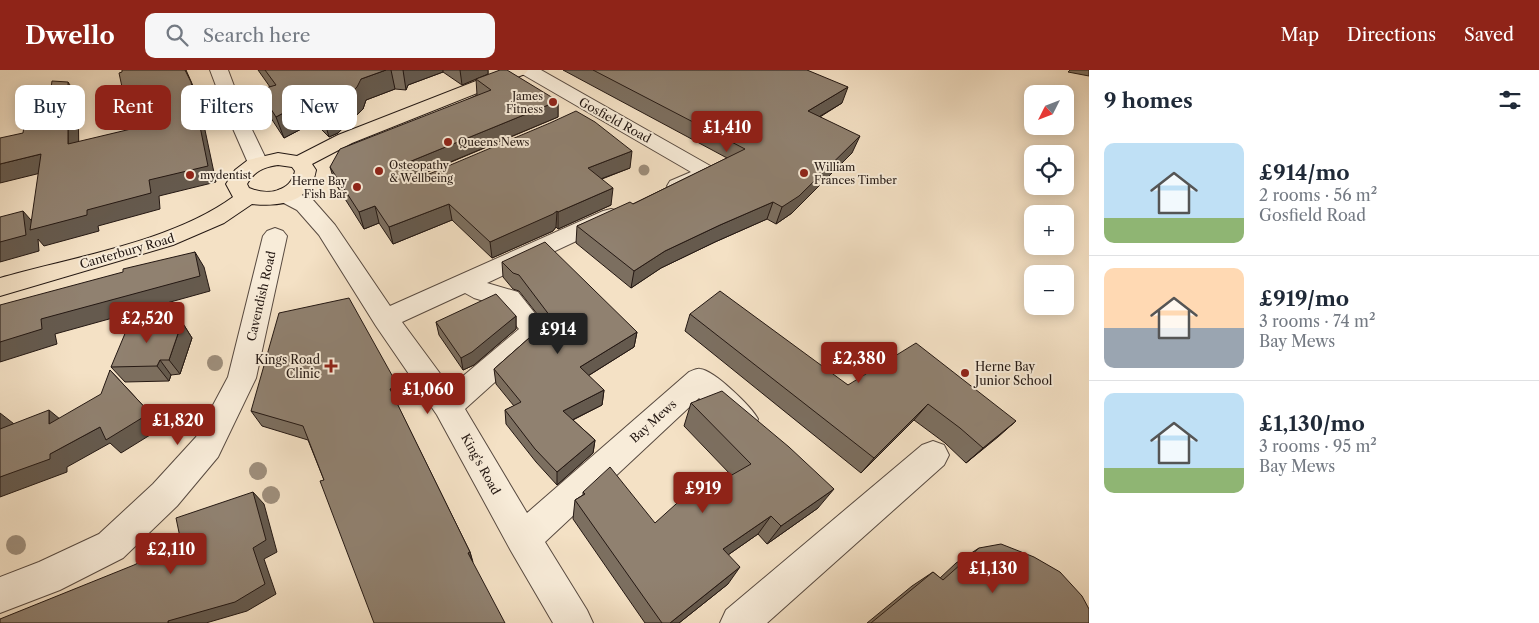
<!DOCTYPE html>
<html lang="en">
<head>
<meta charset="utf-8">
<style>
  body { margin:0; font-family:"Libre Caslon Text",serif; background:#f6f6f7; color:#1f2937; height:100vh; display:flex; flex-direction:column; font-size:19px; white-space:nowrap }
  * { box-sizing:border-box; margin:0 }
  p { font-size:16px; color:#747a83 }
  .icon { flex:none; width:28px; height:28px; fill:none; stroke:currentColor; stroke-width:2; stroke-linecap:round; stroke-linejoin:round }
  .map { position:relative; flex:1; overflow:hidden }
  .details { display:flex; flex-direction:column; background:#fff; width:450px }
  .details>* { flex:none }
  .guide { position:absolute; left:15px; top:15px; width:475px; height:45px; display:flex; gap:10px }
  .needle { width:32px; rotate:228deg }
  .buttons { position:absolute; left:1024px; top:15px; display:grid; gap:10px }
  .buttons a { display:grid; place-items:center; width:50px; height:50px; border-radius:10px; background:#fff; box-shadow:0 2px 12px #0003; font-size:25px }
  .price { position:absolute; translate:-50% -42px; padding:0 11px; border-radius:5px; background:#8f2418; color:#fff; font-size:16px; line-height:32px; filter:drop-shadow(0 1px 2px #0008) }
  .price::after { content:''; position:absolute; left:50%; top:30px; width:15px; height:11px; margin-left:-8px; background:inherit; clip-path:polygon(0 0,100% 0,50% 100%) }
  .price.active { background:#222; color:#fff }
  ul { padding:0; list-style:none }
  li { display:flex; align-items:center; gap:15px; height:125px; padding:0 15px }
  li+li { border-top:1px solid #e0e1e3 }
  li span { display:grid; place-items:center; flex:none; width:140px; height:100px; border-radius:10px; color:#555 }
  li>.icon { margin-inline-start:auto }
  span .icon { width:60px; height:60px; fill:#fffc; stroke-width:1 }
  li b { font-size:21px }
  h2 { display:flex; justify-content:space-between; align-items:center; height:60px; padding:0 15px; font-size:21px }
  .chip { padding:0 18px; border-radius:10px; background:#fff; box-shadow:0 2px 12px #0003; font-size:18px; line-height:45px }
  .chip.active { background:#8f2418; color:#fff }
  header { display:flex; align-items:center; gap:30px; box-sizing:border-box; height:70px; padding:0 25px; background:#8f2418; color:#fff }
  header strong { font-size:24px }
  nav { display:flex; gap:28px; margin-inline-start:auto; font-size:18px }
  .search { width:350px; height:45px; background:#f6f6f7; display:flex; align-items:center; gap:12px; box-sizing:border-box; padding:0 18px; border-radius:10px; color:#747a83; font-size:19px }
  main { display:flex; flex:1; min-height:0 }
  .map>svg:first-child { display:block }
</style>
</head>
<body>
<header>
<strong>Dwello</strong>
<div class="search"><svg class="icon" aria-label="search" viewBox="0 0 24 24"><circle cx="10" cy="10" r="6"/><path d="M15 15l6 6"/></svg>Search here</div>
<nav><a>Map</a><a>Directions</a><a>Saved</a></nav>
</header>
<main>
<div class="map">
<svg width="1089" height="553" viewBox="0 0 1089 553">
  <rect width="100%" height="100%" fill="#f4e1c5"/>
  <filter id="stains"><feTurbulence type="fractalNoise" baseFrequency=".004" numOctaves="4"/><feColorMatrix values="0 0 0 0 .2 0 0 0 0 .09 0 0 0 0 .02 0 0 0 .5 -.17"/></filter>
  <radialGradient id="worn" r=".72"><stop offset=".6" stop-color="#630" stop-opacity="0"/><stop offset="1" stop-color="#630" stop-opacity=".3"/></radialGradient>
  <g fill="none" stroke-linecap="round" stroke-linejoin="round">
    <!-- minor casing -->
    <g stroke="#584a40" stroke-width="2">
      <path id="minor" d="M210,0H228L245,45L268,93L265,97L258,99L251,97L248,93L227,45Z
        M519,0H541L714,98L718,102C710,113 683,124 670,121L667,116L670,111L691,102L522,4Z
        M286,118L313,130L335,155L390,236L603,141L611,139L619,141L622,146L619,151L487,213L518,222L548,260L545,267L465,339L527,443L689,302C692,301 697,298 700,299C714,300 752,337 758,349L754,358L743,362L732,358L699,328L545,472L587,540L593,553H553L511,481L437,345L376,256L319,165L297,140L278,130L275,125L278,120ZM465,223L474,228L500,236L519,259L450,317L402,252Z
        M275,158L283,161L287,166L256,308L218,387L177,436L123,488L60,520L0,543V507L39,492L99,464L153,414L196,367L228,307L263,166L267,161Z
        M933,371L944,375L949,385L944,395L767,553H720L726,540L922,375Z"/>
    </g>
    <!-- major casing -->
    <g stroke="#241813" stroke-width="2">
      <path id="major" d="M504,0H528L525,4L352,73L312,94L316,100C311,132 281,137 252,134L224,153L173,175L0,226V208C73,187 171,172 233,127L226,114L235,100L248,90L278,83L297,86L338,65ZM278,95L292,97L295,101C291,122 267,126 249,118L247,114C254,101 264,97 278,95Z"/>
    </g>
    <!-- minor -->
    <use href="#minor" fill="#f8ecd9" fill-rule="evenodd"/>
    <!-- major -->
    <use href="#major" fill="#f4e1c5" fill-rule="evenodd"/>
  </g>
  <!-- trees -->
  <g fill="#9e8e7b">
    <circle cx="644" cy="100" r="5.5"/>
    <circle cx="215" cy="293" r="8"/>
    <circle cx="258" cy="401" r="9"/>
    <circle cx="271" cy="425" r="9"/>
    <circle cx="16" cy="475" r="10"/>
  </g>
  <!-- wall -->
  <path fill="#7c6f60" stroke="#241813" d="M258,0H488V4L462,15L443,2L408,15L406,20L395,19L366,30L363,39L338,63L329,67L319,57L313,59L307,56L284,68L267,42L259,20L270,17Z
    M563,0H807L842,33L820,47L852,83L792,143L776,154L767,149L715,172L661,198L631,218L576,173L577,156L633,134L727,88Z
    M1070,0H1089V6L1068,2Z
    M476,9L558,31V47L411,109L630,98L602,109L611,135L558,159L556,157L553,161L492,188L452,150L393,174L379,153L364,159L335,113L330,97L477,25Z
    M502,192L637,262L634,277L588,306L604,320L602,335L573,350L595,370L593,383L557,415L536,392L506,354L505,340L514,336L496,314L494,299L545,254L519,221L513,219L503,207Z
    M690,244L848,315L1016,351L966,393L945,373L914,350L861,403L685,261Z
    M516,246V259L474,295L463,300L439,265L436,252Z
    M182,252L192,268L180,304L171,305L169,311L125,312L111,297Z
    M398,316L404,332L397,334L470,482L473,492L324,410L308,370L262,356L251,341Z
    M691,333L818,438L767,474L758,464L728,485V514L679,553H645L573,449L575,430L583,425V422L655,453L690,429L731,405L684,356Z
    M979,478L1089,553H867L912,516L933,502L940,508L956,493Z"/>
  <!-- shaded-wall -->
  <path fill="#655a4e" stroke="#241813" d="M186,0L198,27L216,112L159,126L160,139L98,156L99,161L44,176L38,169L39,181L0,192V172L23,141L37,157L87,140L149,110Z
    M386,0H391L395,19L366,30L363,39L338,63L329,67L323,46L361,9Z
    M403,0H443V2L408,15L406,20Z
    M460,0H488V4L462,15Z
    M68,12L78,27L79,90L68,74Z
    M848,17L842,33L802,57L808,41Z
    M558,31V47L407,110L403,116L400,100L404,94Z
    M300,34L307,56L284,68L276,47Z
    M312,35L319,57L313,59L306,38Z
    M860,66L852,83L792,143L776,154L782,137Z
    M632,81L630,98L587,114L588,98Z
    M41,84L53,100L0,113V94Z
    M613,118L611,135L558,159V142Z
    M773,132L767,149L715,172L661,198L631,218L634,201L665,181L720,155Z
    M449,134L452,150L393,174L389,157Z
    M375,136L379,153L364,159L359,142Z
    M557,141L556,157L553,161L492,188L490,172Z
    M195,182L204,197L210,221L55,264L57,274L0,292V272L41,249Z
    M516,246V259L474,295L463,300L461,288Z
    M182,252L192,268L180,304L169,290Z
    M637,262L634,277L578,312L580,297Z
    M160,290L171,305L169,311L157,296Z
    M110,300L163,357L121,383L110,373L67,397V402L0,427V407L50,384L100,357Z
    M398,316L404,332L395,334L390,319Z
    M604,320L602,335L562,355L563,341Z
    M928,334L914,350L861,403L874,388Z
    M49,340L66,354H49Z
    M0,343L18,357L0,360Z
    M1016,351L998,367L966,393L983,378Z
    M595,370L593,383L557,415V402Z
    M834,419L818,438L767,474L781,456Z
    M253,422L264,434L277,482L264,489L276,524L247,541L206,553H168V551L253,478Z
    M771,446L758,464L712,496L723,479Z
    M470,482L473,494L468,483Z
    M740,497L728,514L679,553H670Z"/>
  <!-- building -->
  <path fill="#908170" stroke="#241813" d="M122,0H185L191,12L208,96L149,110L151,123L87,140V145L30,160L41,84L0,94V68L23,63L24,56L46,51L52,11L68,12V74L131,59L119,3L122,2Z
    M265,0H386L361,9L357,17L332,41L323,46L312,35L306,38L300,34L276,47L259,20L276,15Z
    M500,0H507L558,31L404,94L400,100L403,106L412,109L422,107L550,53L576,41L595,52L632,81L588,98L613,118L558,142L557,141L553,144L490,172L449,134L389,157L375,136L359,142L330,97L340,79L491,20L476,9Z
    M593,0H807L848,17L808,41L860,66L799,126L782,137L773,132L720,155L665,181L634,201L577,156L630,132L633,134L745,79Z
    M23,141L26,165L0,172V147Z
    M545,172L637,262L580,297L604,320L563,341L595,370L557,402L535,379L505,340L521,332L494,299L546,253L550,246L519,205L513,203L502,192Z
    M195,182L200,206L41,249L42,259L0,272V235L123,202V199Z
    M720,221L848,315L916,273L1016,351L983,378L960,358L928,334L874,388L690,244Z
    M496,224L516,246L472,282L461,288L436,252Z
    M349,228L398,316L390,319L470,482L468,483L505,553H374L320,411L324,410L303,356L251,341L279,243Z
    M182,252L169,290H160L157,296L111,297L129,254Z
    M110,300L150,343L106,370L100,357L50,384V389L0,407V359L49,340V354L101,324Z
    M722,321L789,377L834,419L781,456L771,446L723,479L740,497L670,553H662L575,430L585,424L583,422L610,397L655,453L686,425L690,429L751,394L691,333Z
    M253,422L266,470L253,478L265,514L235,532L168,551V553H0V549L134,495L181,472L176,448Z
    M1001,474L1034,487L1060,502L1082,526L1089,539V553H871L933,502L943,510L979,478Z"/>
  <!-- markers -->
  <g fill="#8f2418" stroke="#f8ecd9" stroke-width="2">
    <circle cx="553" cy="32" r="5"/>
    <circle cx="448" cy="72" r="5"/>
    <circle cx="379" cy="101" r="5"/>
    <circle cx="804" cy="103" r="5"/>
    <circle cx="190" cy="105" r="5"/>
    <circle cx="357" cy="117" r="5"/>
    <path d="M328.5 288.5h5v5h5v5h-5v5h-5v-5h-5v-5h5z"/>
    <circle cx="965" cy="303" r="5"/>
  </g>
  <g text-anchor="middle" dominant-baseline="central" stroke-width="4" stroke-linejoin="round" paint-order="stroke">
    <!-- far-poi labels -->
    <g font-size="11" fill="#241813" stroke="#f8ecd9" text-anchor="start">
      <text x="543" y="26" text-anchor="end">James<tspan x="543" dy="13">Fitness</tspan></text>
      <text x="458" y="72">Queens News</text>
      <text x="389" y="95">Osteopathy<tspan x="389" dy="13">&amp; Wellbeing</tspan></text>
      <text x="814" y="97">William<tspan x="814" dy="13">Frances Timber</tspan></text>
      <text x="200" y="105">mydentist</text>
      <text x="347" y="111" text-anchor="end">Herne Bay<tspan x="347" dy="13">Fish Bar</tspan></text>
    </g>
    <!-- street labels -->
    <g font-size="12" fill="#241813" stroke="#f8ecd9">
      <text transform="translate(615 50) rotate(29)">Gosfield Road</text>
      <text transform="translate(127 181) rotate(-16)">Canterbury Road</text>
      <text transform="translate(261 226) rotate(-77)">Cavendish Road</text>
      <text transform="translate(653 351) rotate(-42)">Bay Mews</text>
      <text transform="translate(481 394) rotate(61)">King's Road</text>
    </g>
    <!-- poi labels -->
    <g font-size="12" fill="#241813" stroke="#f8ecd9" text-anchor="end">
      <text x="320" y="289">Kings Road<tspan x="320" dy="14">Clinic</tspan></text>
      <text x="975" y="296" text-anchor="start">Herne Bay<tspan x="975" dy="14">Junior School</tspan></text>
    </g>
  </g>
  <rect width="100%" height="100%" filter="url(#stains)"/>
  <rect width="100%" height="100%" fill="url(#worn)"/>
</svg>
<div class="buttons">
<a><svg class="needle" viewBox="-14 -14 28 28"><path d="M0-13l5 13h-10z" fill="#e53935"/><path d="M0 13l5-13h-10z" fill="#747a83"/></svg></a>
<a><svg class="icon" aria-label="locate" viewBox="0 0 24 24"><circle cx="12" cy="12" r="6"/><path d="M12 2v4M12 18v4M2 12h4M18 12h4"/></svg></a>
<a>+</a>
<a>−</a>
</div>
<b class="price" style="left:727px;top:83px">£1,410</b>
<b class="price" style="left:147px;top:274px">£2,520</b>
<b class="price active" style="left:558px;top:285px">£914</b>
<b class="price" style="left:859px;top:314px">£2,380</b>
<b class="price" style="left:428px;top:345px">£1,060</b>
<b class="price" style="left:178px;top:376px">£1,820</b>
<b class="price" style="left:703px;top:444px">£919</b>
<b class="price" style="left:171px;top:505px">£2,110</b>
<b class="price" style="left:993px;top:524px">£1,130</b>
<div class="guide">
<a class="chip">Buy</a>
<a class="chip active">Rent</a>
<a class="chip">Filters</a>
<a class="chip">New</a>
</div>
</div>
<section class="details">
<h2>9 homes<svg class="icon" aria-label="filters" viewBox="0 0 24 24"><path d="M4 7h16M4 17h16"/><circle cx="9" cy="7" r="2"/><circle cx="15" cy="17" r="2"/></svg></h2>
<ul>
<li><span style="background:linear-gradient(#bfe0f5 75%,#8fb573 0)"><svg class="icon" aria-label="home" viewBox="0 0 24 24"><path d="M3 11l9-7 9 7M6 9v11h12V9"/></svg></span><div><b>£914/mo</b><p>2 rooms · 56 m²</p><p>Gosfield Road</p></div></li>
<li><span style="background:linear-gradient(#ffd9b3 60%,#9aa5b1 0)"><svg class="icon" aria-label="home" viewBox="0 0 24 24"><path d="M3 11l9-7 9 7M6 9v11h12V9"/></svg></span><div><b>£919/mo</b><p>3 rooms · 74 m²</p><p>Bay Mews</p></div></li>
<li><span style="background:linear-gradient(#bfe0f5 75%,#8fb573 0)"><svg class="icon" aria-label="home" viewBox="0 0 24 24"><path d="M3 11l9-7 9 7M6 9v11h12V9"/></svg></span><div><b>£1,130/mo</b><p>3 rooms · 95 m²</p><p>Bay Mews</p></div></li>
</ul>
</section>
</main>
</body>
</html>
